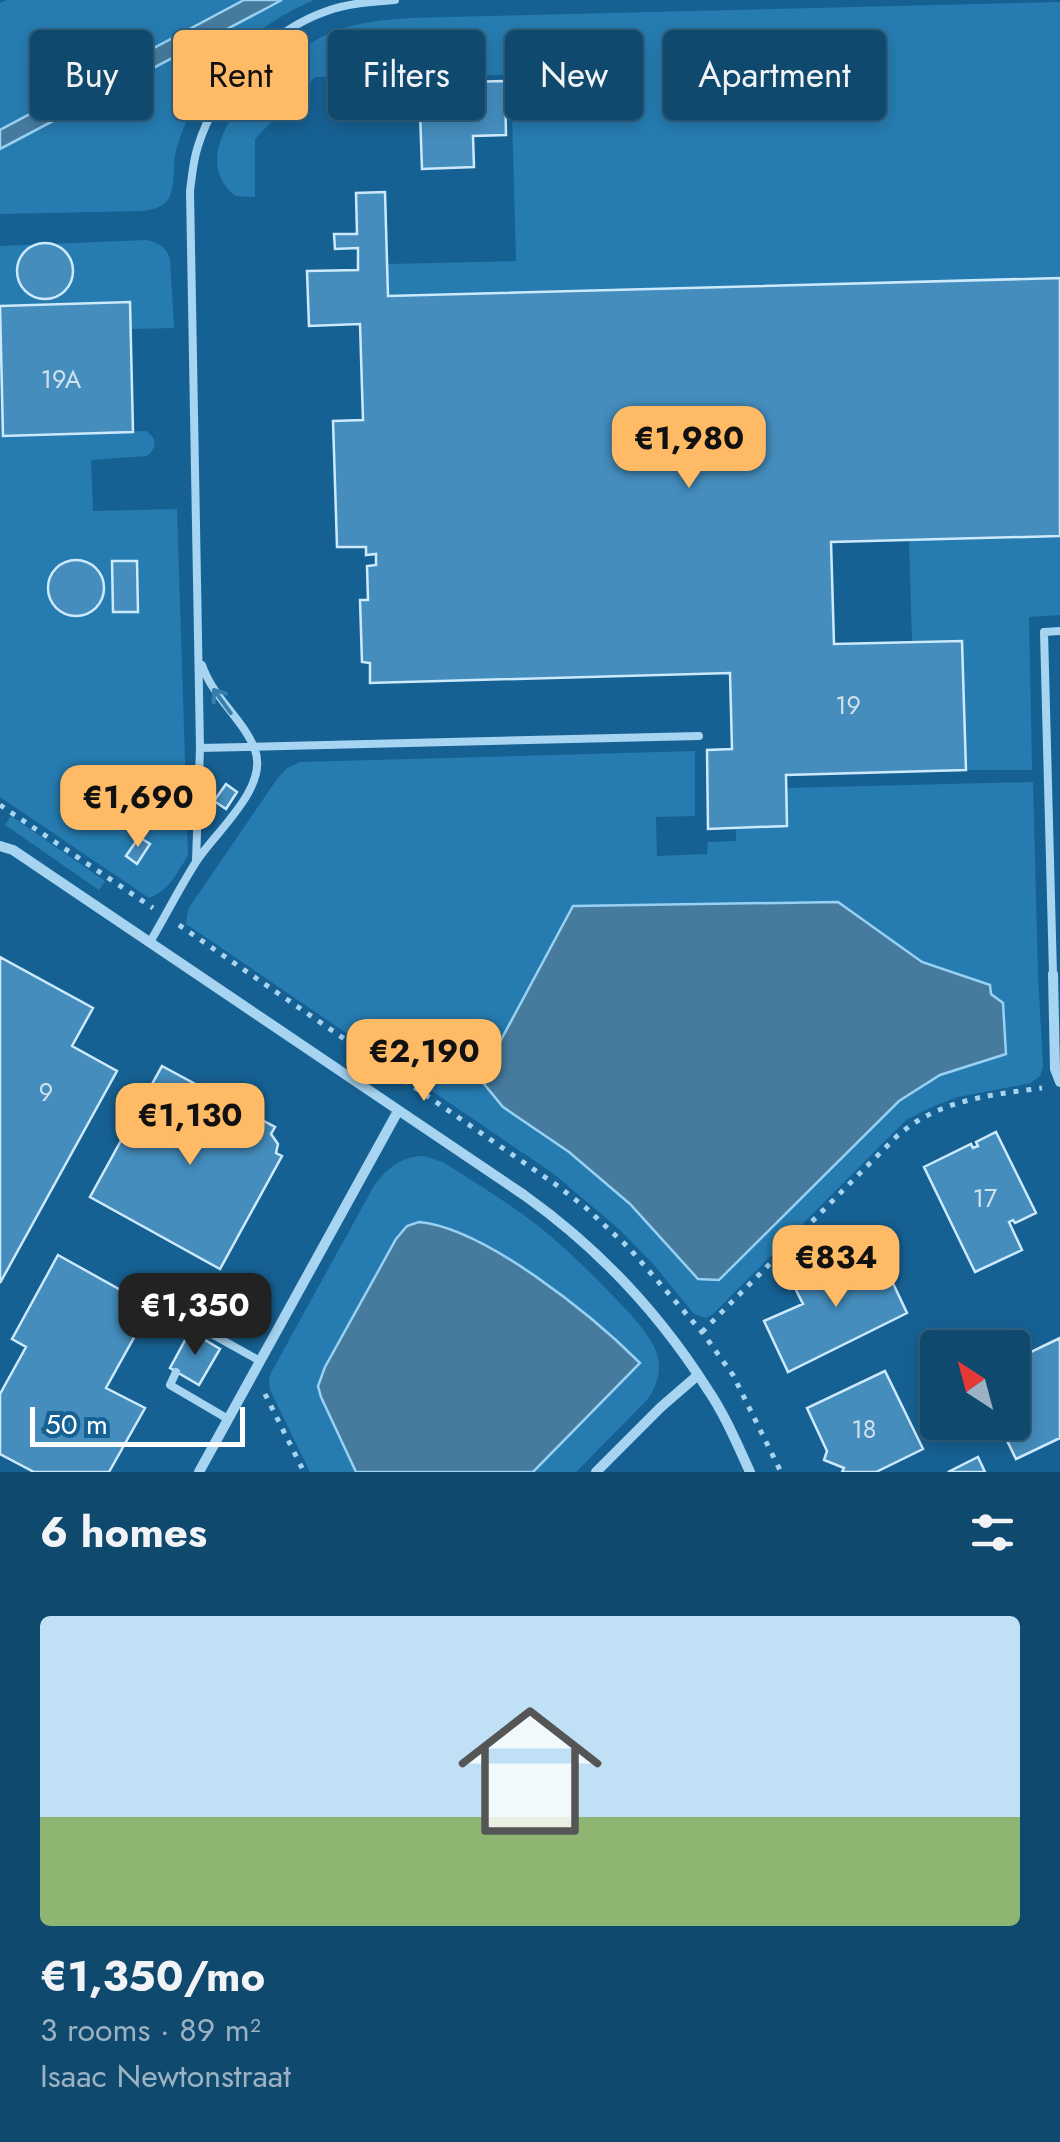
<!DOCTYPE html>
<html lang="en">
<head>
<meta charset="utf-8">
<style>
  body { margin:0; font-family:Jost,sans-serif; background:#195073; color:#f1f3f6; height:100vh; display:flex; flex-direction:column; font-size:38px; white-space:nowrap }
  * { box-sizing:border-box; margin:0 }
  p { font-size:32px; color:#9cb2c2 }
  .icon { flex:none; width:55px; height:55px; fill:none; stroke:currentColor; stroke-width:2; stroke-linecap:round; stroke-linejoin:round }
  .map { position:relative; height:1472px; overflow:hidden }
  .sheet { display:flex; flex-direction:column; background:#10496e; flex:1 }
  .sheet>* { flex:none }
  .guide { position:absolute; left:30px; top:30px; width:1000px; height:90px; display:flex; gap:20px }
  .needle { width:65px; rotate:324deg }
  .tools { position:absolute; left:920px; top:1330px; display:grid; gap:20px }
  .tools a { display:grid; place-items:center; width:110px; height:110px; border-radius:10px; background:#10496e; box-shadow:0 5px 15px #0003,0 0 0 2px #306181; font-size:50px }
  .scale { position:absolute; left:30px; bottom:25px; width:215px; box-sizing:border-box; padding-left:10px; border:5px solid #fff; border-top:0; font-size:28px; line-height:35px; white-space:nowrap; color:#fff; -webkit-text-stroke:8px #166193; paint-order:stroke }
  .price { position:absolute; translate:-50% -85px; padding:0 22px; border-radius:20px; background:#ffba66; color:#111; font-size:32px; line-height:65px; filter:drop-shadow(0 2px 5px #0008) }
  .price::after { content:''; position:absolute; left:50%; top:60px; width:30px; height:22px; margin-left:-15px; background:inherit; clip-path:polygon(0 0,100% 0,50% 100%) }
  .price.selected { background:#222; color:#fff }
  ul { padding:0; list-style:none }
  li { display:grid; align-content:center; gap:20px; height:530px; padding:0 40px }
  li+li { border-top:2px solid #306181 }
  li span { display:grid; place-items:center; height:310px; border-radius:10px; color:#555 }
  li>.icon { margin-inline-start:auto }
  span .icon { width:180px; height:180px; fill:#fffc; stroke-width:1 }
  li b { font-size:42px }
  h2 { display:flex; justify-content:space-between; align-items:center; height:120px; padding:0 40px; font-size:42px }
  .pill { padding:0 35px; border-radius:10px; background:#10496e; box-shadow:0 5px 15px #0003,0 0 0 2px #306181; font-size:35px; line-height:90px }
  .pill.selected { background:#ffba66; color:#111 }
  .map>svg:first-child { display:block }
</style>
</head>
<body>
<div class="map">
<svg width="1060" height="1472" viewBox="0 0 1060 1472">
  <rect width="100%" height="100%" fill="#166193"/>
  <!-- green -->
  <path fill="#267bb0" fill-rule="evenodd" d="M7,0H244L0,130V3Z
    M282,0H314C248,28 196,80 176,151C172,165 176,185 169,198C164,207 152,210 142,211L0,214V149Z
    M1060,2V278L388,296L387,264L516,261L511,75L315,77L255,139V197L235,196C175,146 282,54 328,34C355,22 381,20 411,18Z
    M147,240C159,243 167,248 170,259L174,328L130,329L129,302L0,307L4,435L146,431C158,439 157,448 147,456L91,460L93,511L177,509L188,855C177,874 169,890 149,898L0,797V246Z
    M1060,536V615L1029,617L1032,770H966L962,641L912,642L909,540Z
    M695,751V816L656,817L657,856L707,854L708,842L736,841V828L787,826L786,788L1033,782L1038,974L1043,1067L1040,1076L1031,1083L958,1097L934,1106L906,1120L713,1314L706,1318L694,1314L655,1266L620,1230L554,1174L186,924L188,909L277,779L287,768L300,762ZM838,902L922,962L990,985L991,994L1003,1003L1006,1054L940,1075L899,1101L719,1280L662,1237L630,1204L569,1152L503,1107Z
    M11,816L105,881L99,890L5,825Z
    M423,1156L443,1162C478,1185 515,1206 547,1233C571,1253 593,1275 615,1298C630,1314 650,1333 657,1354C662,1370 657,1385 648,1399L576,1472H533L640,1363L594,1321L520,1267L407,1226L396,1239L321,1397L356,1472H310L270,1390L269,1379L272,1371L375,1184C389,1167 401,1157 423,1156Z"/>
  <!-- water -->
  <path fill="#467b9e" stroke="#98d1f3" stroke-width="2.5" d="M244,0H282L0,149V130Z
    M838,902L922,962L990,985L991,994L1003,1003L1006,1054L940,1075L899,1101L719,1280L698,1279L630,1204L569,1152L503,1107L480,1079L573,906Z
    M419,1222C485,1228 593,1316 640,1363L533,1472H356L321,1397L318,1386L325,1367L396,1239L407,1226Z"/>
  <!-- building -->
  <path fill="#448dbd" stroke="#cdeafc" stroke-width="2.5" d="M505,81L506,135L473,136L474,167L422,169L419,83Z
    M385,192L388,296L1060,278V536L831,542L834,644L962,641L966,770L786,775L787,826L708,829L707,750L732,749L730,673L370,683V663L362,662L360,600H368L367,566L376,565V554L366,555V547H337L333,421L363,420L360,324L309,326L307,271L358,270V248L335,249L334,234H357L356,193Z
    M17 271a28 28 0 1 1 56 0a28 28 0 1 1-56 0Z
    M130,302L133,432L3,436L0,306Z
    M48 588a28 28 0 1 1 56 0a28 28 0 1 1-56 0Z
    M112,561H137L138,612H113Z
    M226,784L237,792L226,809L214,801Z
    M139,837L150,844L137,864L126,856Z
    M0,957L93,1008L72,1046L117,1071L0,1283Z
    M162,1066L275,1127L271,1134L278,1144L276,1153L282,1156L220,1269L90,1197Z
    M996,1132L1036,1213L1015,1223L1013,1220L1009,1222L1022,1250L975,1272L924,1167L971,1144L973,1148L978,1146L976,1142Z
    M876,1247L907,1313L788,1372L764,1321L803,1304L794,1286Z
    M58,1255L151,1307L106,1388L145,1408L109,1472H34L0,1454V1394L26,1347L12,1339Z
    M190,1331L220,1349L199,1385L170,1368Z
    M1060,1338V1438L1016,1459L998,1422H1012V1361Z
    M885,1371L923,1449L876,1472H842L844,1468L824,1460L827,1451L807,1408Z
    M978,1457L985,1472H948Z"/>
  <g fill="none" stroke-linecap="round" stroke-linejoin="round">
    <!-- path -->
    <path stroke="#a6d4f1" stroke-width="5" stroke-dasharray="5 8" stroke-linecap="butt" d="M0,805L153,908
      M179,925L555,1184L585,1207L629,1248L702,1332L733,1375L781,1472
      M702,1332L896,1137C937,1100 989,1095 1042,1088
      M265,1394L304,1472"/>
    <!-- service -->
    <path stroke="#a6d4f1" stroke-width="8" d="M200,748L699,736
      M196,861L200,748L190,191C192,176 193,161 198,146C216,88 269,31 327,11C349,3 372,2 395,0
      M150,942C166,915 180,887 196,862C215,832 269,788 255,750C244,720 213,698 202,665
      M1053,974L1044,632L1060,631
      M197,1335L201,1328L260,1361
      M176,1372L170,1385L228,1419"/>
    <!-- minor -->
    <path stroke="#a6d4f1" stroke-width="10" d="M0,846L13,850L524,1195C597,1247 660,1314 708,1390C725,1415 737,1444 750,1472
      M1053,974L1055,1069L1060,1082
      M199,1472L398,1111
      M596,1472L661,1407L698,1375"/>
  </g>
  <!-- one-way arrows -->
  <defs><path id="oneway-shaft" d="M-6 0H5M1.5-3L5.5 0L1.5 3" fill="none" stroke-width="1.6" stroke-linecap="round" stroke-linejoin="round" transform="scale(2.5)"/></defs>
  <use stroke="#3a7eaa" href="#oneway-shaft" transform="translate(222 701) rotate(-126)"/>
  <g text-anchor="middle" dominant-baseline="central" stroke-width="10" stroke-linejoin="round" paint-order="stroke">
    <!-- number labels -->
    <g font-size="25" fill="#d0e2ee">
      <text x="61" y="379">19A</text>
      <text x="848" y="705">19</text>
      <text x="46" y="1092">9</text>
      <text x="985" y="1198">17</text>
      <text x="864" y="1429">18</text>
    </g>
  </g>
</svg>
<div class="tools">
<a><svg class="needle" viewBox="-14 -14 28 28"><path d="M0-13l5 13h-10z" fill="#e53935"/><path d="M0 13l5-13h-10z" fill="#9cb2c2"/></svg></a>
</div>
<div class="scale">50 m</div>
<b class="price" style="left:689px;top:491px">€1,980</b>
<b class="price" style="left:138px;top:850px">€1,690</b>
<b class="price" style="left:424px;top:1104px">€2,190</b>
<b class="price" style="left:190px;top:1168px">€1,130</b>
<b class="price" style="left:836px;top:1310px">€834</b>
<b class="price selected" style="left:195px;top:1358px">€1,350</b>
<div class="guide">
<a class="pill">Buy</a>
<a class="pill selected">Rent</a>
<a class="pill">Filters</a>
<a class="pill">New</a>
<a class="pill">Apartment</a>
</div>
</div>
<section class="sheet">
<h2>6 homes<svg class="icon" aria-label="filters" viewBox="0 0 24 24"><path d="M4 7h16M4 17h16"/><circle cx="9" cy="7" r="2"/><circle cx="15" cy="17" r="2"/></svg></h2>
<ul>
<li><span style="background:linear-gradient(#bfe0f5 65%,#8fb573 0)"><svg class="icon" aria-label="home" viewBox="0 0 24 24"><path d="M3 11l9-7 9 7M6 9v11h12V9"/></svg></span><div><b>€1,350/mo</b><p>3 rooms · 89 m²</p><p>Isaac Newtonstraat</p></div></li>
</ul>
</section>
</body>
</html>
